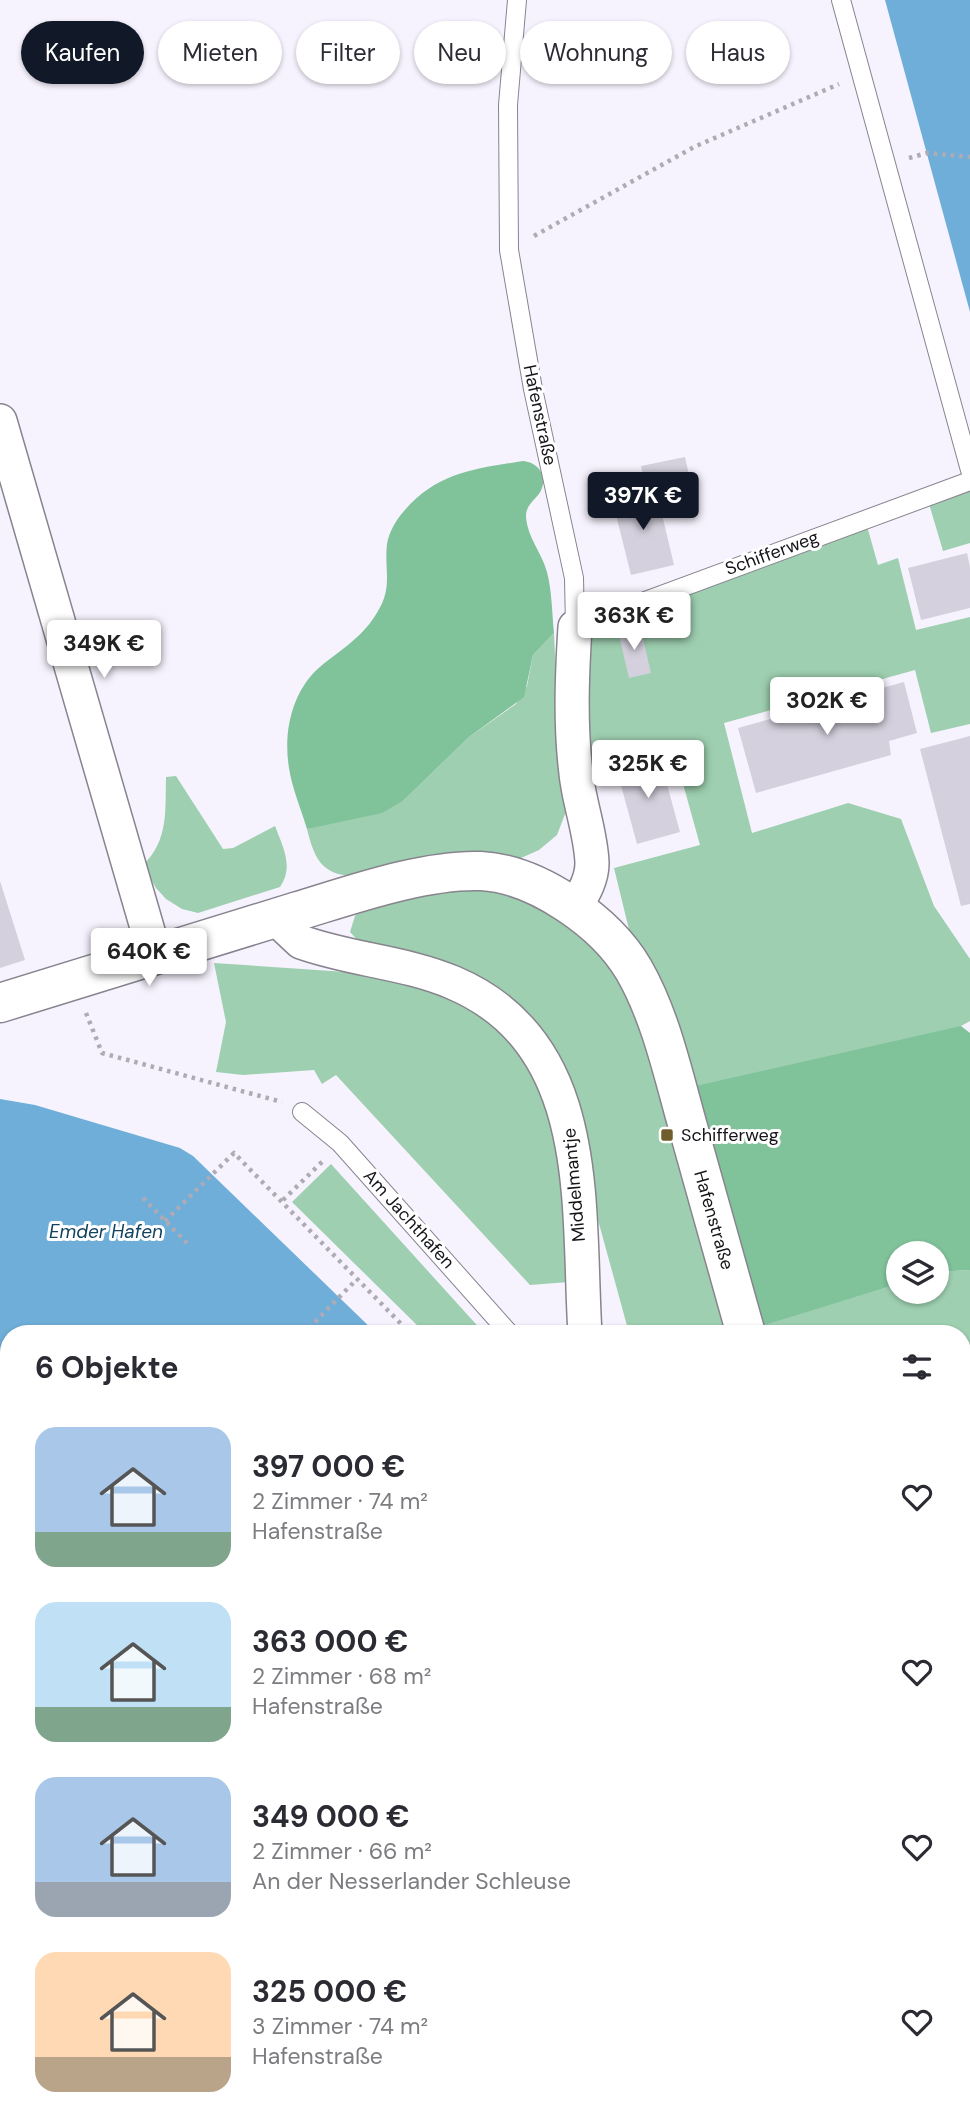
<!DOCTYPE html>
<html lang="de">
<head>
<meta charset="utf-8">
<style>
  body { margin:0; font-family:"DM Sans",sans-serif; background:#f2f2f3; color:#2b2b33; height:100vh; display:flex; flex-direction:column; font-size:26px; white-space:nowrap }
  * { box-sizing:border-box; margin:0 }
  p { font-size:23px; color:#7c7c81 }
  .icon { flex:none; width:38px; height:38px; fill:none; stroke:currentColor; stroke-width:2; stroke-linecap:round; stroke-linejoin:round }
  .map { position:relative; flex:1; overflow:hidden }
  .details { position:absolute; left:0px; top:1325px; width:971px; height:800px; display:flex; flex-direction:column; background:#fff; border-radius:28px 28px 0 0; box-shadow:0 2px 5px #0004 }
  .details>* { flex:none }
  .banner { position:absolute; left:21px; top:21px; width:929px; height:63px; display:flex; gap:14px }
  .tools { position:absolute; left:886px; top:1241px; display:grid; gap:14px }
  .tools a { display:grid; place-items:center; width:63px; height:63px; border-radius:50%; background:#fff; box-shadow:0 2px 5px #0004; font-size:35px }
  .price { position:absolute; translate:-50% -60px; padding:0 16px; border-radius:7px; background:#fff; color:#222; font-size:23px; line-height:46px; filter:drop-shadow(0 2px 4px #0008) }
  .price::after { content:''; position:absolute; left:50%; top:42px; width:21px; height:16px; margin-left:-10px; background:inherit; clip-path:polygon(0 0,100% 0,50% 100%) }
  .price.current { background:#111827; color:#fff }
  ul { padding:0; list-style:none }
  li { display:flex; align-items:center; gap:21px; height:175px; padding:0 35px }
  li span { display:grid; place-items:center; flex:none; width:196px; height:140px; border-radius:21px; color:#555 }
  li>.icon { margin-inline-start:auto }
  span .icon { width:84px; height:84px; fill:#fffc; stroke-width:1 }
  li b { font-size:30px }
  h2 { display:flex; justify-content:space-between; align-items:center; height:84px; padding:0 35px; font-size:30px }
  .chip { padding:0 24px; border-radius:32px; background:#fff; box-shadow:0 2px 5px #0004; font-size:24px; line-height:63px }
  .chip.current { background:#111827; color:#fff }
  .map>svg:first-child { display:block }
</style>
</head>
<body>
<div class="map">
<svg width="970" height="2123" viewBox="0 0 970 2123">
  <rect width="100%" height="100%" fill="#f7f3fe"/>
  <!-- green -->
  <path fill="#9ecfb0" d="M970,481V543L943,551L927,497Z
    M865,519L878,565L898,558L916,630L970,617V724L931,733L915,670L724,723L752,833L848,803L901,819L934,906L970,959V1021L961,1026L745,1330L898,1284V1292H936V1272L970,1270V1871L963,1872L962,1334L629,1333L595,1209L569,1282L530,1285L336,1075L322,1084L314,1070L243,1075L216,1072L226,1022L214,963L361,973V944L350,932L355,916L383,886L499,875L642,983L614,868L700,845L672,744L592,766L588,701L592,606L648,599Z
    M554,633L558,722L567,809L557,835L539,850L521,858L353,876C321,875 314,857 307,829L404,800L469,737L516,704L527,686L533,655Z
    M176,776L223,849L233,848L275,826C283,847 294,867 280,887L198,913L182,909L166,899L156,888L143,865C169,840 165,810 166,777Z
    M331,1164L484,1333H425L292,1202Z
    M800,2116H944L946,2123H802Z"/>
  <!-- forest -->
  <path fill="#80c29a" d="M523,461C536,462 547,473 542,488C539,498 526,503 526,516C527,537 542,553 547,572C552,591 552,613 554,633L533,655L524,697L469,737L404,800L382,813L307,829C301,809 292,788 289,768C283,732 292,690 321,666C342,649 364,636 378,611C393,586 384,570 387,544C389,532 396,520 404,511C438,472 474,469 523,461Z
    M961,1026L970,1033V1270L936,1272V1253H898V1284L745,1331L678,1090Z"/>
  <!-- water -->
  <path fill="#6faed8" d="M885,0H970V312Z
    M0,1099L35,1105L180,1148L193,1156L376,1333L9,1334V2116H650L652,2123H0Z"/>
  <!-- building -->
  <path fill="#d4d0dd" d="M685,457L689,475L645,484L641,466Z
    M656,489L674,565L631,575L612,499Z
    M967,553L970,567V608L921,620L908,568Z
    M640,626L651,673L629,678L618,631Z
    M904,682L917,733L889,741L891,755L756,793L738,728Z
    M970,736V904L961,906L920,749Z
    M659,755L680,832L637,844L616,767Z
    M0,881L25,960L0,968Z"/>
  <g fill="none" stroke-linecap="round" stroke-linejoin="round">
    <!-- lane casing -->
    <g stroke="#88848f" stroke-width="20">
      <path id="lane" d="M517,0L508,105L509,250L533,389L574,578L575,627L970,481
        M841,0L970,470
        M302,1112L340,1143L510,1334"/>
    </g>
    <!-- street casing -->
    <g stroke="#88848f" stroke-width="36">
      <path id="street" d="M0,421L155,955
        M575,627C572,676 570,724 576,773C579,803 591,833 592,863C592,880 583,894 575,908
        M280,916L285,927L301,942C351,960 405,962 454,983C596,1044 577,1207 585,1334
        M741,2116L743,2123"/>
    </g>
    <!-- secondary casing -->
    <g stroke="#88848f" stroke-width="41">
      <path id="secondary" d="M0,1003C99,972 198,941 298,911C351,895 424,869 481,871C537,874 606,922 634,970C661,1017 673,1074 688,1127C707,1196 727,1265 746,1334
        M961,2116L963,2123"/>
    </g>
    <!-- path -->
    <path stroke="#afabb4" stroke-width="4.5" stroke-dasharray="3.5 5" stroke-linecap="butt" d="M909,158L927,153L970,157
      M534,236L694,147L839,84
      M86,1013L102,1053L282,1102
      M143,1198L187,1243
      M283,1200L325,1159
      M165,1221L234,1153L411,1334
      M303,1334L356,1280
      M560,2116L562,2123
      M678,2116L680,2123
      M792,2116L794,2123
      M288,2120L289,2123"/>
    <!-- lane -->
    <use href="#lane" stroke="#fff" stroke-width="18"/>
    <!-- street -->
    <use href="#street" stroke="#fff" stroke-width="33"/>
    <!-- secondary -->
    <use href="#secondary" stroke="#fff" stroke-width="38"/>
  </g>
  <!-- markers -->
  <rect fill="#6f5e2c" stroke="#fff" stroke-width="2.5" x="660" y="1128" width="14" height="14" rx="3.5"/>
  <g text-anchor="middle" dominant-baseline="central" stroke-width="6" stroke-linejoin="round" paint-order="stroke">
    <!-- street labels -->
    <g font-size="18" fill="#161419" stroke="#fff">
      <text transform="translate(540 415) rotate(78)">Hafenstraße</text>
      <text transform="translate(772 553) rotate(-20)">Schifferweg</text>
      <text transform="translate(574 1185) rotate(-95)">Middelmantje</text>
      <text transform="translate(409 1219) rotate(48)">Am Jachthafen</text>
      <text transform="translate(714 1220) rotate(74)">Hafenstraße</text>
    </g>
    <!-- poi labels -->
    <g font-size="18" fill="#161419" stroke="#fff" text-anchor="start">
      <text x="681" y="1135">Schifferweg</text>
    </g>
    <!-- water labels -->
    <g font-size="19" font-style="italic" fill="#114360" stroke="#fff">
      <text x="106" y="1231">Emder Hafen</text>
    </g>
  </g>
</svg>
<div class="tools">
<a><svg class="icon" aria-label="layers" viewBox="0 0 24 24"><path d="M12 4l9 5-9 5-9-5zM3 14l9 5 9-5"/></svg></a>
</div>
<b class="price current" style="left:643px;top:532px">397K €</b>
<b class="price" style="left:634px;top:652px">363K €</b>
<b class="price" style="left:104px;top:680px">349K €</b>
<b class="price" style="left:827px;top:737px">302K €</b>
<b class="price" style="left:648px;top:800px">325K €</b>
<b class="price" style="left:149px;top:988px">640K €</b>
<div class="banner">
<a class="chip current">Kaufen</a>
<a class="chip">Mieten</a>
<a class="chip">Filter</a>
<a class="chip">Neu</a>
<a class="chip">Wohnung</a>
<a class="chip">Haus</a>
</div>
<section class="details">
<h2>6 Objekte<svg class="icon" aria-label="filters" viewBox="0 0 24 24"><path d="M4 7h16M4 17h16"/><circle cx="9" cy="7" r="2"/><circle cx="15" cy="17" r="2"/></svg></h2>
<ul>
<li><span style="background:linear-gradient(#a9c7e8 75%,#7fa58c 0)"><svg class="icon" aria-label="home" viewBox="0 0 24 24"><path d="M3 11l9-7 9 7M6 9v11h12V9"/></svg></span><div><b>397 000 €</b><p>2 Zimmer · 74 m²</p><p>Hafenstraße</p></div><svg class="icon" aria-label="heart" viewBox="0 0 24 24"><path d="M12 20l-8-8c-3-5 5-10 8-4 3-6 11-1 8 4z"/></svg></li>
<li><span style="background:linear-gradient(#bfe0f5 75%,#7fa58c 0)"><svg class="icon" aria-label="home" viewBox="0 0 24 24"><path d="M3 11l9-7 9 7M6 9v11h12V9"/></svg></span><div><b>363 000 €</b><p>2 Zimmer · 68 m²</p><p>Hafenstraße</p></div><svg class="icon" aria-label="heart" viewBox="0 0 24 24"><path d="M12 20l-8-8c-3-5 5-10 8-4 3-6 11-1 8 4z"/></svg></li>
<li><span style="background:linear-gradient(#a9c7e8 75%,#9aa5b1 0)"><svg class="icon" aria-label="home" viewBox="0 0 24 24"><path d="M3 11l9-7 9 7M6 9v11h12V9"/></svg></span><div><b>349 000 €</b><p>2 Zimmer · 66 m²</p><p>An der Nesserlander Schleuse</p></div><svg class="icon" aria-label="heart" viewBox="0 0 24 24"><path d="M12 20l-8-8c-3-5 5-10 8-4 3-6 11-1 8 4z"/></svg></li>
<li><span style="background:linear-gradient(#ffd9b3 75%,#b9a48a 0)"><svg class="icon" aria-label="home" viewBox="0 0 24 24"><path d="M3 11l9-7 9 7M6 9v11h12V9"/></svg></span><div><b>325 000 €</b><p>3 Zimmer · 74 m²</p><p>Hafenstraße</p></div><svg class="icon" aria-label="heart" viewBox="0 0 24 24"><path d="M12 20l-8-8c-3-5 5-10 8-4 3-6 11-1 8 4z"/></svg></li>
</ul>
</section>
</div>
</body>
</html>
